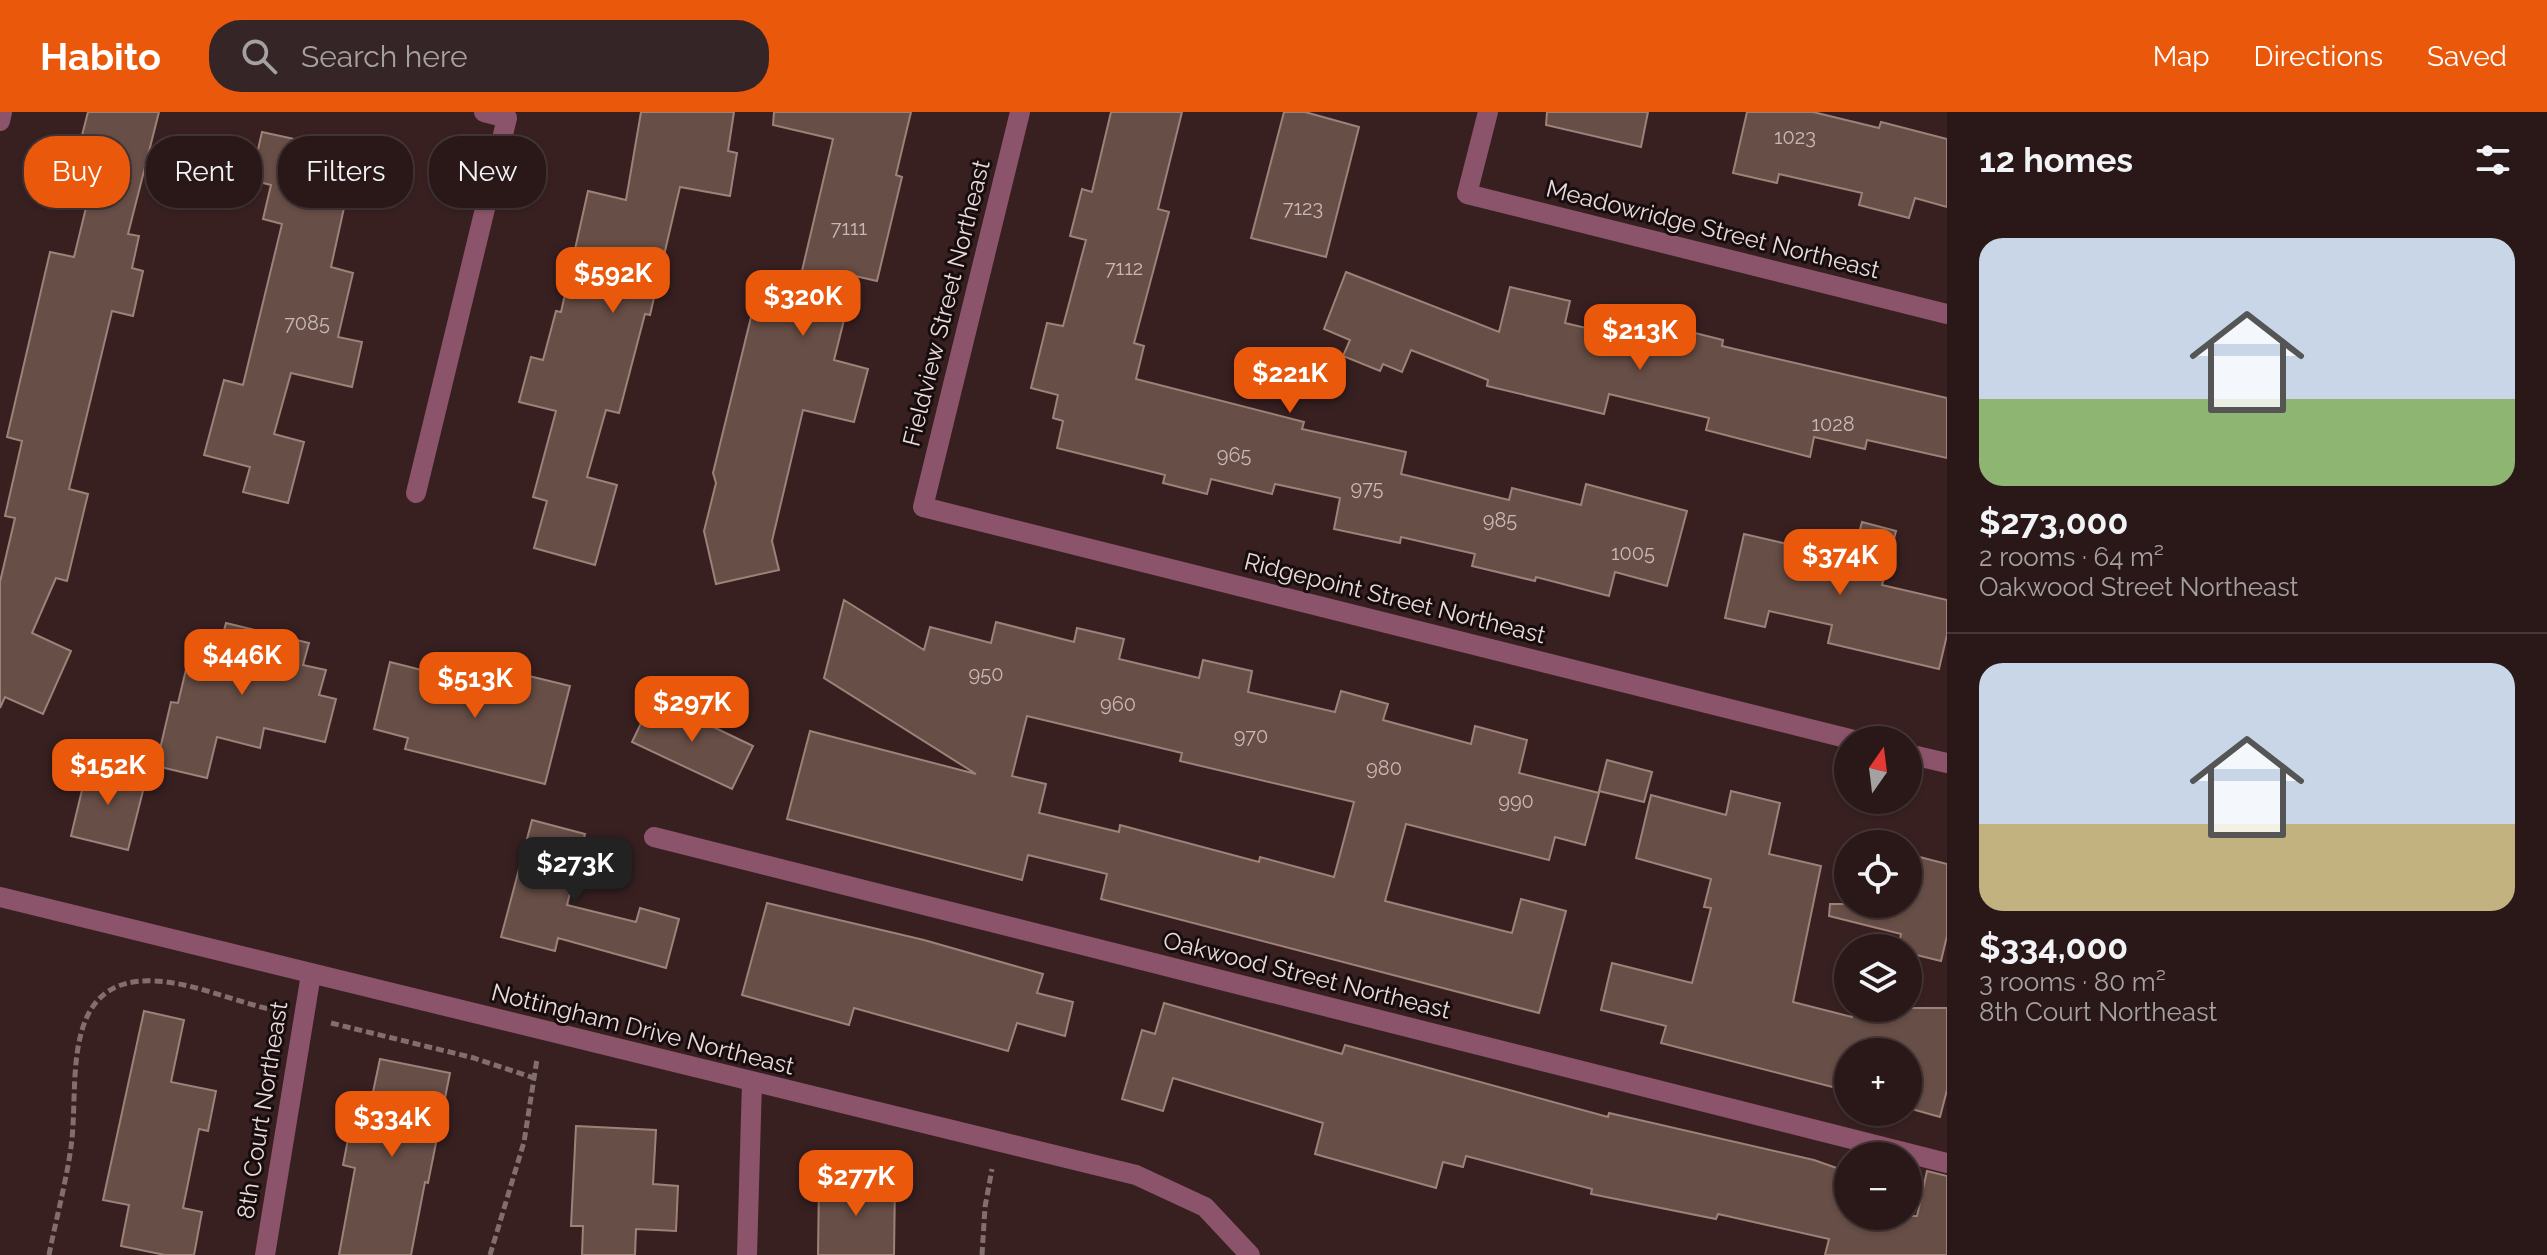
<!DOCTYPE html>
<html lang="en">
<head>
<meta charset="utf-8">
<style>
  body { margin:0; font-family:Raleway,sans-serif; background:#362526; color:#f1f3f6; height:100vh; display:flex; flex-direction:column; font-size:30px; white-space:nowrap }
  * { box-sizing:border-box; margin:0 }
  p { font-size:26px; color:#a5a0a2 }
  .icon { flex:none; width:44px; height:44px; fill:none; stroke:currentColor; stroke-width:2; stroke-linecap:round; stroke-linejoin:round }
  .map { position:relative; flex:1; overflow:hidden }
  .side { display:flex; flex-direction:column; background:#2a1819; width:600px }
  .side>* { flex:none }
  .banner { position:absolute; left:24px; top:24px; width:760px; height:72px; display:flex; gap:16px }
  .needle { width:52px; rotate:14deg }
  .buttons { position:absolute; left:1834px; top:614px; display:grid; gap:16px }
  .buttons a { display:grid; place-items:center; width:88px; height:88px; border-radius:50%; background:#2a1819; box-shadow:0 2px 6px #0004,0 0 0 2px #463738; font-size:40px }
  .price { position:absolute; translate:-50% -68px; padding:0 18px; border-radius:16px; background:#ea580c; color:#fff; font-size:26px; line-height:52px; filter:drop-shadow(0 2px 4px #0008) }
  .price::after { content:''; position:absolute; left:50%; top:48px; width:24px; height:18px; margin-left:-12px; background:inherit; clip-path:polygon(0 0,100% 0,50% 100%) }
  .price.active { background:#222; color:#fff }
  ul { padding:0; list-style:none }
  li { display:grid; align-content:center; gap:16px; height:424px; padding:0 32px }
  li+li { border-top:2px solid #463738 }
  li span { display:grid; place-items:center; height:248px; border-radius:24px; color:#555 }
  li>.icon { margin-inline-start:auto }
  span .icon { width:144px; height:144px; fill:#fffc; stroke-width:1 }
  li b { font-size:34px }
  h2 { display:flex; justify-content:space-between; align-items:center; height:96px; padding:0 32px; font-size:34px }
  .chip { padding:0 28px; border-radius:32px; background:#2a1819; box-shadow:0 2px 6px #0004,0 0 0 2px #463738; font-size:28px; line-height:72px }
  .chip.active { background:#ea580c; color:#fff }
  header { display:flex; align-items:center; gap:48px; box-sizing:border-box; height:112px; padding:0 40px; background:#ea580c; color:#fff }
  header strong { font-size:38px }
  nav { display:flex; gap:44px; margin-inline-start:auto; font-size:28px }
  .search { width:560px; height:72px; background:#362526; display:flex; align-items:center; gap:20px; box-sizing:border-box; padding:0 28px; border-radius:32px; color:#a5a0a2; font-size:30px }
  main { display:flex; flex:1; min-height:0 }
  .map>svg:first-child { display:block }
</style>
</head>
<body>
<header>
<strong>Habito</strong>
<div class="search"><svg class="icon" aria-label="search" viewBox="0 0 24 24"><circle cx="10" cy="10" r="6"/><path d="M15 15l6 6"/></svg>Search here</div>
<nav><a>Map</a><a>Directions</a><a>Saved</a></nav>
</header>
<main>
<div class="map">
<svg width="1947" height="1143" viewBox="0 0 1947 1143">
  <rect width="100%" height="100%" fill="#382021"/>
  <!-- building -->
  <path fill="#674e46" stroke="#9d8279" stroke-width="2" fill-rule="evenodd" d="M88,0H159L128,122L139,124L132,156L143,159L133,204L112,199L69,377L88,382L67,469L56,466L32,521L71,539L43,602L5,585L0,596V470L15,406L5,404L22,329L7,325L50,140L74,145L93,67L72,62Z
    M641,0H734L728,39L737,41L730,84L680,75L650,203L645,202L619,301L606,298L587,365L617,373L595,453L534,436L547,389L533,385L556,299L519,290L531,245L543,248L556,199L561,200L588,79L626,88Z
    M774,0H911L896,63L902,65L877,169L855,164L834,248L868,257L854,310L803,298L772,429L779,458L716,472L704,419L716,371L713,361L752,201L769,206L777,175L797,180L833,27L773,13Z
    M1111,0H1182L1158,97L1169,100L1134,231L1144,234L1136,267L1304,310L1302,317L1406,340L1401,362L1509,388L1512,376L1581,393L1586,372L1687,399L1667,474L1615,460L1609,484L1536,465L1535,469L1472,454L1475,442L1401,425L1400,431L1334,417L1340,386L1275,372L1272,382L1211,367L1207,382L1163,371L1165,363L1057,336L1063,309L1053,306L1058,283L1031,276L1047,211L1063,214L1086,128L1070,124L1082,77L1092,80Z
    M1284,0H1305L1359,15L1326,145L1251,126Z
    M1547,0H1648L1641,35L1546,13Z
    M1747,0H1813L1879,16L1881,10L1947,27V95L1915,86L1909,106L1859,93L1862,81L1779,62L1777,71L1733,61Z
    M262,20L308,30L303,53L351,64L331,155L353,161L338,225L362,230L352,275L291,261L274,322L304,330L288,391L243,380L250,355L204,343L224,268L243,273L282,112L263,107L271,73L251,68Z
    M1346,160L1499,220L1510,175L1570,189L1565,211L1650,231L1655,211L1723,228L1722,234L1947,286V346L1867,328L1865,337L1814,325L1810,345L1706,318L1709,306L1609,282L1604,302L1487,274L1488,268L1411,238L1402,260L1383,252L1380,259L1343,244L1350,228L1324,217Z
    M1862,410L1896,419L1882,473L1947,488V523L1939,557L1828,531L1832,513L1769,499L1765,515L1725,506L1744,422L1852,447Z
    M844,488L924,538L930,515L991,531L996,510L1074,530L1077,516L1124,527L1119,547L1199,566L1203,548L1252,559L1248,580L1335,600L1341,579L1388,592L1383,608L1471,632L1475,614L1527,628L1519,661L1599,681L1585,733L1555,725L1549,748L1406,712L1385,789L1512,821L1521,787L1566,799L1539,901L1101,787L1107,762L1028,743L1022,768L787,707L810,619L976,662L824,566ZM1027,604L1182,641L1180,649L1354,690L1334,765L1260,745L1259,750L1120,713L1119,720L1039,701L1046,672L1012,664Z
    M226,511L309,531L303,553L326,558L319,583L336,587L325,630L264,616L260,636L217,625L207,666L156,654L171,590L178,591L195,520L222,526Z
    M390,550L516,582L521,562L570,574L545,672L405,637L408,626L374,617Z
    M653,586L753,634L732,677L632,630Z
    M1607,648L1652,660L1644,690L1599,679Z
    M88,653L146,667L128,738L71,724Z
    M1731,679L1780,691L1769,742L1821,754L1793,890L1852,905L1854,896H1947V978L1940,1005L1908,996V940H1848V979L1661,931L1666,914L1601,898L1612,851L1692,871L1711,796L1704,795L1711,767L1636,746L1651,683L1726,703Z
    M532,708L585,722L567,793L636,810L640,796L679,807L666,856L558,826L555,839L501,825Z
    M1908,742L1947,752V824L1941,849L1908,841V836H1898L1901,822L1829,804L1830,792H1908Z
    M767,791L924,828L1043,862L1037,881L1073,890L1065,924L1017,911L1008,939L854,896L849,913L742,883Z
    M1164,891L1342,942L1345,933L1608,1005L1609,1001L1814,1048L1848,1060V1104H1917L1927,1059L1947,1064V1143H1825L1829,1127L1718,1102L1716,1107L1591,1082L1592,1077L1466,1044L1463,1055L1443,1050L1436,1076L1315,1042L1323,1011L1173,966L1163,999L1122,987L1142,918L1155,922Z
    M144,899L184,908L171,970L216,979L208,1019L199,1017L183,1096L202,1100L194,1143H165L121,1134L129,1093L103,1088Z
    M380,947L450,961L428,1071L425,1070L411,1143H339L355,1056L343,1053L354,996L369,999Z
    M576,1014L656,1018L653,1072L678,1074L676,1119L636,1117L635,1143H582L583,1114H571Z
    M819,1068H895L894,1143H818Z"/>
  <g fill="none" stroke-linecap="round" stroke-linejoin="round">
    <!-- path -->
    <path stroke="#836e6f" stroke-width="5" stroke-dasharray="8 4" stroke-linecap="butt" d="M331,911L474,946L534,966
      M49,1143C56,1107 66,1071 71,1035C80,974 57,864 155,869C195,871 235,890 274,898
      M490,1143L524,1030L537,947
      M982,1143L985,1095L992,1057"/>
    <!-- minor -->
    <path stroke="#8c546a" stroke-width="20" d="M1020,0L923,395L1854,628
      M1488,0L1467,82L1947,202
      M0,9L2,0
      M416,381L507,6L484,0
      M1908,642L1947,651
      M654,725L1947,1051
      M0,785L1136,1063L1205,1095L1250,1143
      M265,1143L311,862
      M747,1143L752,970"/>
  </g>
  <g text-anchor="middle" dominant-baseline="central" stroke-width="6" stroke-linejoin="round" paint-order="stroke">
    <!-- number labels -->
    <g font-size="20" fill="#cab8b6">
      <text x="1795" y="25">1023</text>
      <text x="1303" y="96">7123</text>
      <text x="849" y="116">7111</text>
      <text x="1124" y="156">7112</text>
      <text x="307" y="211">7085</text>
      <text x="1833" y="312">1028</text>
      <text x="1234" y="343">965</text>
      <text x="1367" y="376">975</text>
      <text x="1500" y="408">985</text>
      <text x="1633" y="441">1005</text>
      <text x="986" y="562">950</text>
      <text x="1118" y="592">960</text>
      <text x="1251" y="624">970</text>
      <text x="1384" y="656">980</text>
      <text x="1516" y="689">990</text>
    </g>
    <!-- street labels -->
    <g font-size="24" fill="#ebdbdb" stroke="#180d0e">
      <text transform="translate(1713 117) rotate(14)">Meadowridge Street Northeast</text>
      <text transform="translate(946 191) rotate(-76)">Fieldview Street Northeast</text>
      <text transform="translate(1395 486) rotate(14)">Ridgepoint Street Northeast</text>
      <text transform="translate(1307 863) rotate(14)">Oakwood Street Northeast</text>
      <text transform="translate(643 917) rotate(14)">Nottingham Drive Northeast</text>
      <text transform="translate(262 998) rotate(-81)">8th Court Northeast</text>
    </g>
  </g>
</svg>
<div class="buttons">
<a><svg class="needle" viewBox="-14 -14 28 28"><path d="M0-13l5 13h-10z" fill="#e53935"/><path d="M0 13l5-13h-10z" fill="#a5a0a2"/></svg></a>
<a><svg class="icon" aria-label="locate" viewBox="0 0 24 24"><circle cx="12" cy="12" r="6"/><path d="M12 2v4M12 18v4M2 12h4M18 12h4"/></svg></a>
<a><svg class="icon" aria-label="layers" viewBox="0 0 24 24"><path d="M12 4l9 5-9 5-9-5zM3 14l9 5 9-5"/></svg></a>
<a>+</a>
<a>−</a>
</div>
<b class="price" style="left:613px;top:203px">$592K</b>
<b class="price" style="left:803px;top:226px">$320K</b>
<b class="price" style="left:1640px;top:260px">$213K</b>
<b class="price" style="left:1290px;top:303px">$221K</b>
<b class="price" style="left:1840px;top:485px">$374K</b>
<b class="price" style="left:242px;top:585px">$446K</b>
<b class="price" style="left:475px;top:608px">$513K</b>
<b class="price" style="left:692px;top:632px">$297K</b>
<b class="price" style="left:108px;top:695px">$152K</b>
<b class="price active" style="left:575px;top:793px">$273K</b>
<b class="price" style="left:392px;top:1047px">$334K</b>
<b class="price" style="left:856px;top:1106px">$277K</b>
<div class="banner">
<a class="chip active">Buy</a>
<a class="chip">Rent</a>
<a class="chip">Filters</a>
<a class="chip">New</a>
</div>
</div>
<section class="side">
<h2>12 homes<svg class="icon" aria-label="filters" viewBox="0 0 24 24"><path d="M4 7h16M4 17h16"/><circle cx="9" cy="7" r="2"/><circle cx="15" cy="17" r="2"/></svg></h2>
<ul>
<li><span style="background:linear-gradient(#c9d6e8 65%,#8fb573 0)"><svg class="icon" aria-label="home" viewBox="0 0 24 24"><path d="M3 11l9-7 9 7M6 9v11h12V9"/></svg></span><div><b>$273,000</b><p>2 rooms · 64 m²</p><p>Oakwood Street Northeast</p></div></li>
<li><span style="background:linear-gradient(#c9d6e8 65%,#c2b280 0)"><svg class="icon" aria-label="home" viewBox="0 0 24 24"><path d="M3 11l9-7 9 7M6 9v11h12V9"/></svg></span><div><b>$334,000</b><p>3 rooms · 80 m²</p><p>8th Court Northeast</p></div></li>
</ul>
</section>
</main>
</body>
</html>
